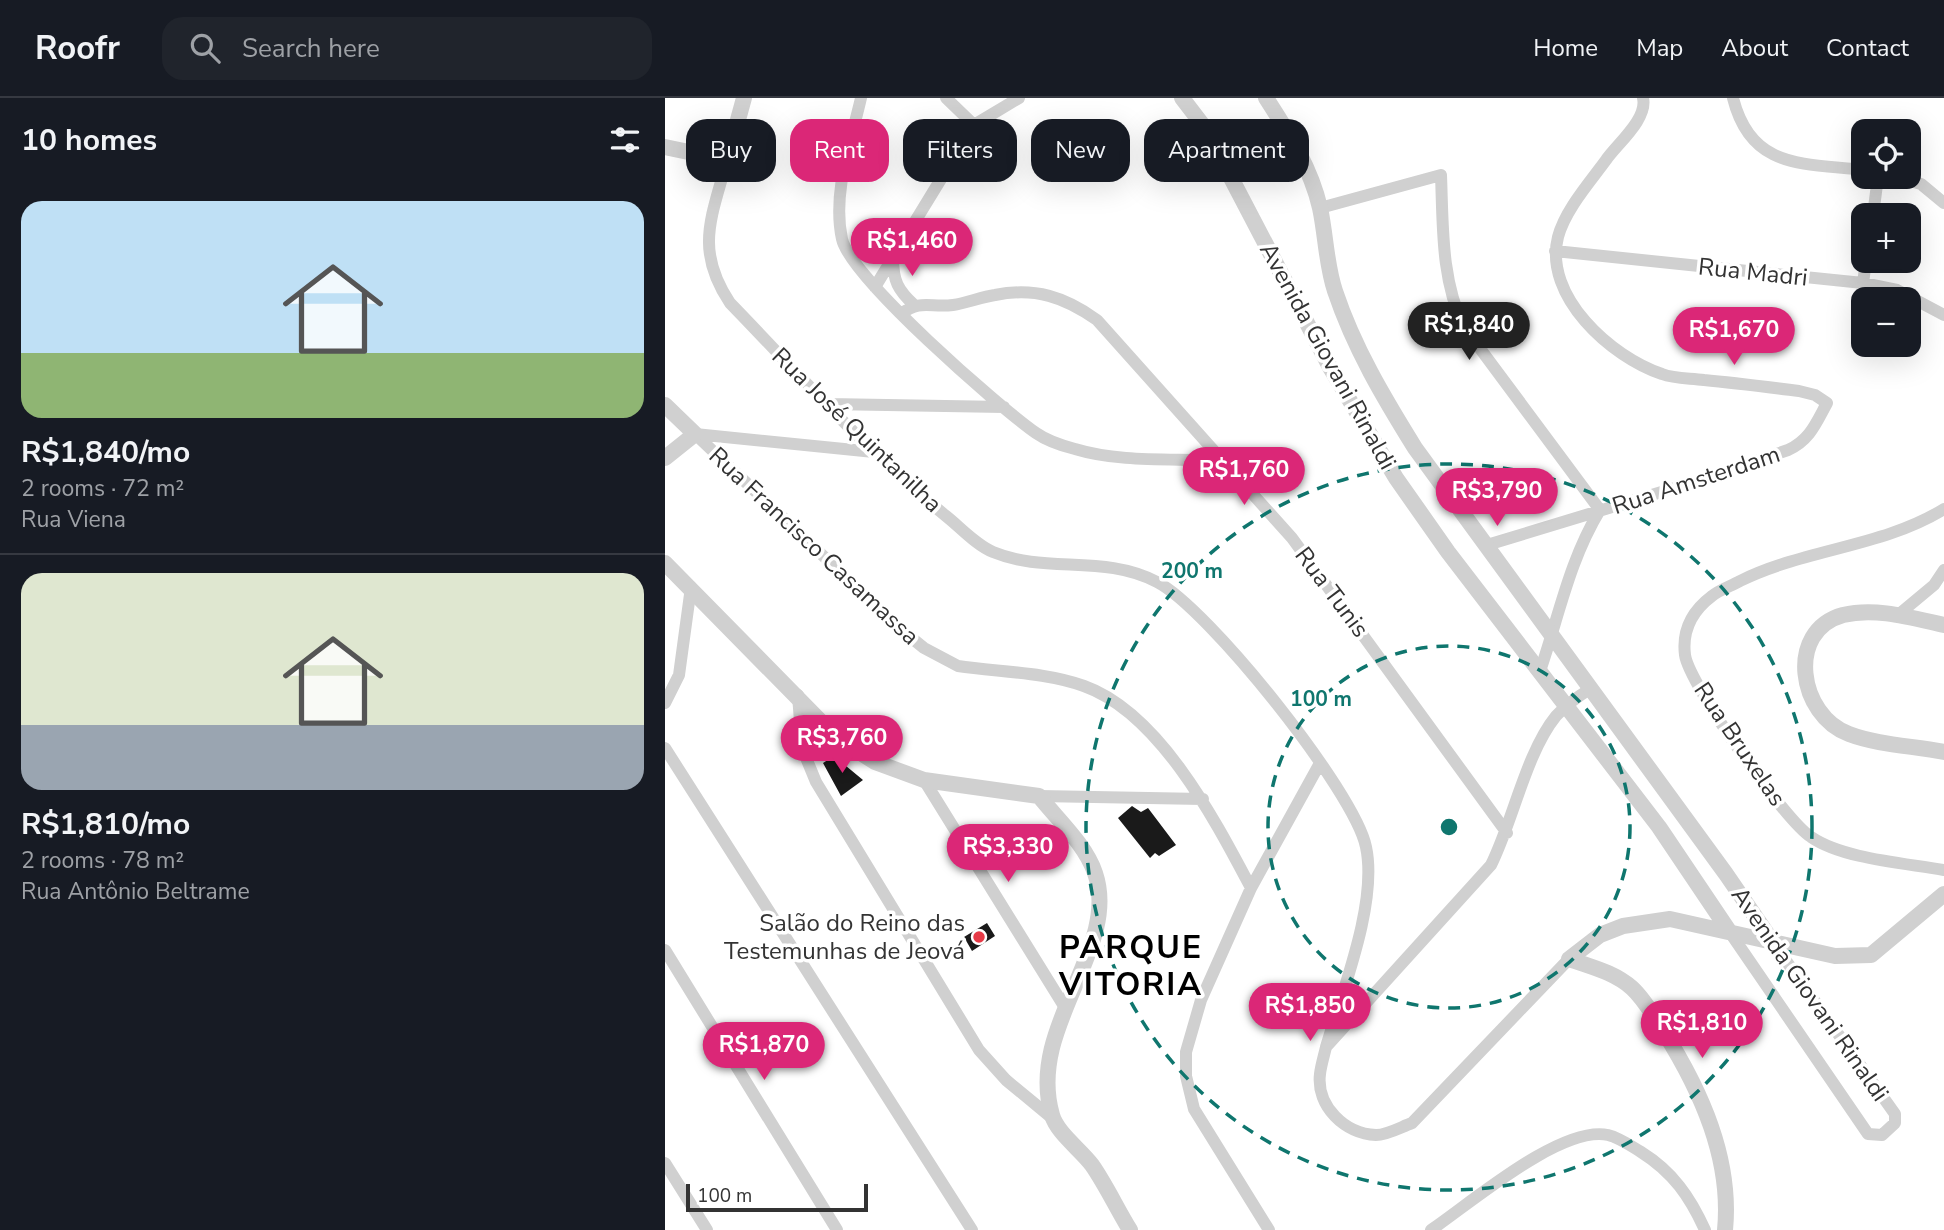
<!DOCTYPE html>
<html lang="en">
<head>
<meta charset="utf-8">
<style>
  body { margin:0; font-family:"Nunito Sans",sans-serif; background:#20242c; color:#f1f3f6; height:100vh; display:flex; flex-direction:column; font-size:26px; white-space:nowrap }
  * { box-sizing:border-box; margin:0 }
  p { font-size:23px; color:#9ea1a6 }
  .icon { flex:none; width:38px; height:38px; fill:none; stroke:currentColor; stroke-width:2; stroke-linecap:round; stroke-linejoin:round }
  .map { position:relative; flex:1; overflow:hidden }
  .panel { display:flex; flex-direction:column; background:#171b24; width:665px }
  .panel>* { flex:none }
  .guide { position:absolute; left:21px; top:21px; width:665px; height:63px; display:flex; gap:14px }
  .tools { position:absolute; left:1186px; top:21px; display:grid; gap:14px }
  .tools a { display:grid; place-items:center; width:70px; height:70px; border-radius:14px; background:#171b24; box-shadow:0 7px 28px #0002; font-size:35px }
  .scale { position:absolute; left:21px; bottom:18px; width:182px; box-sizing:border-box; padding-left:7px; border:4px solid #333; border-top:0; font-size:19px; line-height:24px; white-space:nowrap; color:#333; -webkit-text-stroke:5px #fff; paint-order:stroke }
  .price { position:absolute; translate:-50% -60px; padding:0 16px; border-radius:24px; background:#db2777; color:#fff; font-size:23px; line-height:46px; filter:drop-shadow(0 2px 4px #0008) }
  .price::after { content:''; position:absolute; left:50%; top:42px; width:21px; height:16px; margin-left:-10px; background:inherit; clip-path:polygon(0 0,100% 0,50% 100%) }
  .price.active { background:#222; color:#fff }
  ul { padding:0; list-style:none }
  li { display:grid; align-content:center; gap:14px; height:371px; padding:0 21px }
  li+li { border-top:2px solid #363941 }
  li span { display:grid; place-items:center; height:217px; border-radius:21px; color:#555 }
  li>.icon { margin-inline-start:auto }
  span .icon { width:126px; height:126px; fill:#fffc; stroke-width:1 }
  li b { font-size:30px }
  h2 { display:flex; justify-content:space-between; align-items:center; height:84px; padding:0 21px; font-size:30px }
  .tag { padding:0 24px; border-radius:21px; background:#171b24; box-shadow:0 7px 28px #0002; font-size:24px; line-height:63px }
  .tag.active { background:#db2777; color:#fff }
  header { display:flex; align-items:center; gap:42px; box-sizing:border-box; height:98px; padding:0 35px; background:#171b24; border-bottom:2px solid #363941 }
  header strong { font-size:33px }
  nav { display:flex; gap:38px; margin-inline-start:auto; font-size:24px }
  .search { width:490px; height:63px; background:#20242c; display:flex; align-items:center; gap:18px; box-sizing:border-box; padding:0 24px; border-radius:21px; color:#9ea1a6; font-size:26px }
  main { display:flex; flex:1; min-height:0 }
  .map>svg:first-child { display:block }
</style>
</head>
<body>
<header>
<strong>Roofr</strong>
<div class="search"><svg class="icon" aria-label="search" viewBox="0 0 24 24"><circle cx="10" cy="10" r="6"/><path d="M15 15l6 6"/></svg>Search here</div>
<nav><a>Home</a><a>Map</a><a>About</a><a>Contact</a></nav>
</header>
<main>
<section class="panel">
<h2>10 homes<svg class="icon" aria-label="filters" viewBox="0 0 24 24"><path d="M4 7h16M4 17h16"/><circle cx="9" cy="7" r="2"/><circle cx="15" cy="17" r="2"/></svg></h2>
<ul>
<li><span style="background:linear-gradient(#bfe0f5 70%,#8fb573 0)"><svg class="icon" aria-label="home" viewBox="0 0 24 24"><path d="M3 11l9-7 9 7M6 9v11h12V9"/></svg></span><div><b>R$1,840/mo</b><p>2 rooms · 72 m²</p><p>Rua Viena</p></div></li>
<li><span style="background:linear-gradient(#dfe7d0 70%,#9aa5b1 0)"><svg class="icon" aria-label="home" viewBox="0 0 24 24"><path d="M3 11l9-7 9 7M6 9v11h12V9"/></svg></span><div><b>R$1,810/mo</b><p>2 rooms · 78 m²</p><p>Rua Antônio Beltrame</p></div></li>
</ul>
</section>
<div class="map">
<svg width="1279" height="1132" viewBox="0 0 1279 1132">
  <rect width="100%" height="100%" fill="#fff"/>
  <!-- building -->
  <path fill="#1a1a1a" d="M169,658L198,682L176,698L158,665Z
    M467,708L476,714L483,710L511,747L494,758L490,755L485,760L453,720Z
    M322,825L330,838L307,853L299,839Z"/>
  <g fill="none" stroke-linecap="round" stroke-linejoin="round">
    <!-- minor -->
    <path stroke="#d0d0d0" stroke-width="12" d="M196,0C186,44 167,95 177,141C185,179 334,309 371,335C381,342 398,348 410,351C456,365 510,360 558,363
      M281,0L309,27
      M1068,0C1086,72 1139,65 1199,72
      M62,62C47,119 29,151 65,205C135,277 202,354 281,418C295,429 311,447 328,454C381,476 439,456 492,484C543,510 690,694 701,749C713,805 677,894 661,949
      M1231,79L1256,86L1279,105
      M655,110L776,77C778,128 776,182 799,229L935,412
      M1208,117L1213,79
      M890,153L1198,185L1232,192L1279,217
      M228,160C228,183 233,192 249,207
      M1198,185L1201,163
      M210,189L309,27L354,0
      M236,216C256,201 265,210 288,207C302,205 316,199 330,197C370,189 400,199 432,222L627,440L842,735
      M163,306L339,309
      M30,336L233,529L259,550L293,568C333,574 381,574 419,588C495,615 551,724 586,790
      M30,336L209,354
      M1279,411C1218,449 1139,451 1075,483C1066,488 1054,492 1047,498C1027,513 1017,533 1020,557C1024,586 1120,723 1146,739C1178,761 1240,765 1279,772
      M822,447L1036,382L1123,352C1145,342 1151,325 1162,305L1150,297L1134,293C1102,289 1071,285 1039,282C1025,280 1010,281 997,276C946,259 878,198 893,139C900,112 925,84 941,62C952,46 983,21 978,0
      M1233,517L1269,487L1279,472
      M875,573C894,518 904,463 935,412
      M133,597L137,650L151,684L314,952L341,982L387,1020
      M0,605L14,577L26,489
      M0,650L307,1132
      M259,682L399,908
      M374,698L538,701
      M1064,833L1203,1036L1217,1037L1230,1025V1016L1107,843
      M0,852L172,1132
      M904,861L747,1025C736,1029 722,1037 711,1037C680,1036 651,1008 655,976C656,967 659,958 661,949L826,767C848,723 861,655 891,618C901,607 912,599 925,591
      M0,1065L42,1132
      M604,1132L529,1011L521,978V954L536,902L586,790L655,665
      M766,1132C806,1105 896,1027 943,1037C955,1040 966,1048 976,1054C1008,1074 1025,1099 1040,1132"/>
    <!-- tertiary -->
    <path stroke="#d0d0d0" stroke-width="16" d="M517,0L540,30L666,271L731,380L783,454L994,729L1064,833
      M601,0C623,34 646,70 655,110C661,138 661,166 670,193C689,250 719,300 750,350L1061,776L1107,843
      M0,49L62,62L79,0
      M0,307L30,336L0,360
      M0,465L172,640L210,664L259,682L374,698C393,722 420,746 430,775C456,851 361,928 387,1017C392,1035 416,1052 427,1067C441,1087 452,1111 465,1132
      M1279,527C1247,520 1211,509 1178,517C1120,533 1134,618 1184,636C1213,647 1249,648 1279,654
      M904,861L935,837L958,828L1005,821L1170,858L1206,857L1279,796
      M904,861C926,869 949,874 967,890C980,902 990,920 999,934C1036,993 1067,1061 1060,1132"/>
  </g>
  <!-- distance rings -->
  <g fill="none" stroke="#0f766e" stroke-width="3.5" stroke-dasharray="12 9">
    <circle cx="784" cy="729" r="181"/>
    <circle cx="784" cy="729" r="363"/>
  </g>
  <!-- markers -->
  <circle fill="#e63946" stroke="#fff" stroke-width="2.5" cx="314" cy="839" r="7"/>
  <g text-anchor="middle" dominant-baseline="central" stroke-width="7" stroke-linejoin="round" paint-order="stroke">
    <!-- street labels -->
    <g font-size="24" fill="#333" stroke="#fff">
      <text transform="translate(1088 174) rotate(6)">Rua Madri</text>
      <text transform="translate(663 258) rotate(61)">Avenida Giovani Rinaldi</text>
      <text transform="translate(192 332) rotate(44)">Rua José Quintanilha</text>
      <text transform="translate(1031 382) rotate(-18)">Rua Amsterdam</text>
      <text transform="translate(149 448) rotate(43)">Rua Francisco Casamassa</text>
      <text transform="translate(667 494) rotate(53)">Rua Tunis</text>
      <text transform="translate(1075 646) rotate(56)">Rua Bruxelas</text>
      <text transform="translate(1145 896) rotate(55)">Avenida Giovani Rinaldi</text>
    </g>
    <!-- poi labels -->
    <g font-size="24" fill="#333" stroke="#fff" text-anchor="end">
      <text x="300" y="825">Salão do Reino das<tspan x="300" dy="28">Testemunhas de Jeová</tspan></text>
    </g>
    <!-- district labels -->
    <g font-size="32" font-weight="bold" letter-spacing="2" fill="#000" stroke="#fff">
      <text x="466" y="849">PARQUE<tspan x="466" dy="37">VITORIA</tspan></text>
    </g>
  </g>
  <circle cx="784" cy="729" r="10" fill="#0f766e" stroke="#fff" stroke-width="3.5"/>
  <g font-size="21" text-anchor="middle" font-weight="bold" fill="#0f766e" stroke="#fff" stroke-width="7" stroke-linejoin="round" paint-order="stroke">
    <text x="527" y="480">200 m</text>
    <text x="656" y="608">100 m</text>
  </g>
</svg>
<div class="tools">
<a><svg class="icon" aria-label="locate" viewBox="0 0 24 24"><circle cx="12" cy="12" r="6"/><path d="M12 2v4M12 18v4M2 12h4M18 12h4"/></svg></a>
<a>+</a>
<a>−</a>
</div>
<div class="scale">100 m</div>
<b class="price" style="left:247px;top:180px">R$1,460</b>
<b class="price active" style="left:804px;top:264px">R$1,840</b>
<b class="price" style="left:1069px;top:269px">R$1,670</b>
<b class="price" style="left:579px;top:409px">R$1,760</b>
<b class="price" style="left:832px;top:430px">R$3,790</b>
<b class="price" style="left:177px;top:677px">R$3,760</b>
<b class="price" style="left:343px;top:786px">R$3,330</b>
<b class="price" style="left:645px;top:945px">R$1,850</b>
<b class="price" style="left:1037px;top:962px">R$1,810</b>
<b class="price" style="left:99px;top:984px">R$1,870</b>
<div class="guide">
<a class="tag">Buy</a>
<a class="tag active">Rent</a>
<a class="tag">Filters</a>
<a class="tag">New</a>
<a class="tag">Apartment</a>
</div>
</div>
</main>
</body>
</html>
